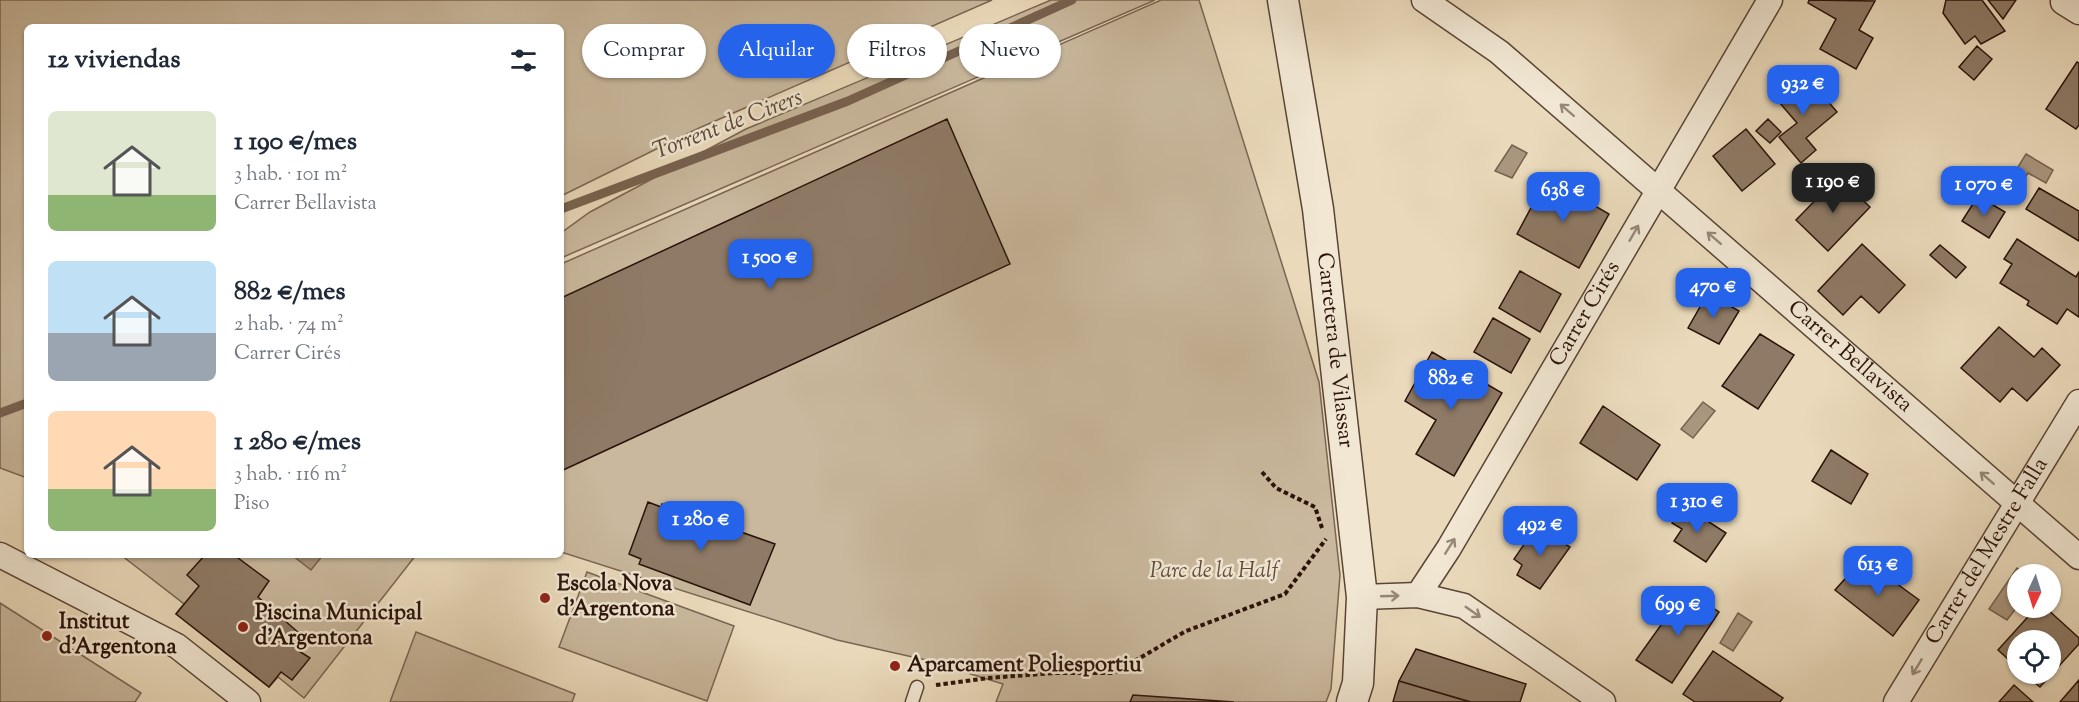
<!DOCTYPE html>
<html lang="es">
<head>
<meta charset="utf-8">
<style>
  body { margin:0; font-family:"Sorts Mill Goudy",serif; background:#f2f2f3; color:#1f2937; height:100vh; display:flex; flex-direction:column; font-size:22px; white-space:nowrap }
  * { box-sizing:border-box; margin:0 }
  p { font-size:20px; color:#747a83 }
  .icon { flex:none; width:33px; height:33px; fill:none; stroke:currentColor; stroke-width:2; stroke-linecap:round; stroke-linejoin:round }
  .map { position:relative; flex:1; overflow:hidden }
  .drawer { position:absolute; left:24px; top:24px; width:540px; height:534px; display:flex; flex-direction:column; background:#fff; border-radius:9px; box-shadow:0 2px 4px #0004 }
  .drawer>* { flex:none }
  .banner { position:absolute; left:582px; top:24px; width:570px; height:54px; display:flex; gap:12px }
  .needle { width:39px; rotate:184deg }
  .controls { position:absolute; left:2007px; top:564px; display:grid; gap:12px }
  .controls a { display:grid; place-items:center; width:54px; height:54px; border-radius:50%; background:#fff; box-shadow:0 2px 4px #0004; font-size:30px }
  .price { position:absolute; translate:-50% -51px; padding:0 14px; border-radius:12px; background:#2563eb; color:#fff; font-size:20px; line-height:39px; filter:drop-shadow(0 2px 3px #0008) }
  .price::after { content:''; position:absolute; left:50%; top:36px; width:18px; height:14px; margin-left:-9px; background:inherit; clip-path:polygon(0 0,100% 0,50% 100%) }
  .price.active { background:#222; color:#fff }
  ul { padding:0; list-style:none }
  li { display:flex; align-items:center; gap:18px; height:150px; padding:0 24px }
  li span { display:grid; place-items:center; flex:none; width:168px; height:120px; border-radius:9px; color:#555 }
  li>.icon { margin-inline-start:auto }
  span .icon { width:72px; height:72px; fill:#fffc; stroke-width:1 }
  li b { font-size:26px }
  h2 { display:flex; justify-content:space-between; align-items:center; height:72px; padding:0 24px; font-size:26px }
  .chip { padding:0 21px; border-radius:27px; background:#fff; box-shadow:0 2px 4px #0004; font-size:21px; line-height:54px }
  .chip.active { background:#2563eb; color:#fff }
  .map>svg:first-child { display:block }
</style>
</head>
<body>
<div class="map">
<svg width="2079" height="702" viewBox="0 0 2079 702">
  <rect width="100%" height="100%" fill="#eadabb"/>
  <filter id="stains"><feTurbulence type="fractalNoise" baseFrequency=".00333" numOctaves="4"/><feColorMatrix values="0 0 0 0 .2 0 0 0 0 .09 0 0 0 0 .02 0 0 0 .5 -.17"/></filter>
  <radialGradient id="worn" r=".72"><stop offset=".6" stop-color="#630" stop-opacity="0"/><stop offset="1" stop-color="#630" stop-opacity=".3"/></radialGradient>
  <!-- green -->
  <path fill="#c9b89d" stroke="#7a6553" stroke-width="1.5" d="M0,0H992L699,128L561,196V27H27V478L0,468Z
    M1051,0H1155L561,258V233L590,212L746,129Z
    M1161,0H1199L1319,382L1340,575L1331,689L1326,702H996L1003,684L926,660L837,640L561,552V264Z
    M121,555H416L304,698L278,677L269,687L176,614L184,604Z
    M587,572L734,626L707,701L559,647Z
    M0,603L141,693L135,702H0Z
    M416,632L575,694L572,702H390Z"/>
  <!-- water -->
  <path fill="#a9967e" stroke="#76614f" stroke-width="1.5" d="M1512,145L1527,153L1512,178L1495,171Z
    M2026,154L2053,170L2046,183L2028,173L2018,189L2008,183Z
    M1703,402L1715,411L1693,438L1681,429Z
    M292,555H323L311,570Z
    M2017,568L2026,574H2018L2017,607L2007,620L1989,609Z
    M1738,613L1752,622L1733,651L1720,643Z"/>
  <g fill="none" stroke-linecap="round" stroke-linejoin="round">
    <!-- stream -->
    <path stroke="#76614f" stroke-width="9" d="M561,209L848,101L1072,0
      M0,413L27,403"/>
  </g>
  <!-- building -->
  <path fill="#8e7a66" stroke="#2a1209" stroke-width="1.5" d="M1809,0L1875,1L1859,30L1873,38L1856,69L1820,49L1836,19L1808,3Z
    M1946,0H1982L2005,31L1981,44L1975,36L1965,44L1943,13Z
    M1988,0H2016L2003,19Z
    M1977,46L1992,59L1974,80L1959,67Z
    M2077,62L2079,63V125L2076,129L2046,109Z
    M1809,79L1837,112L1806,138L1816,150L1801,163L1779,137L1797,123L1773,95L1791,80L1798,89Z
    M947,119L1010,264L561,471V298Z
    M1768,119L1781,132L1770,143L1756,131Z
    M1746,129L1775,164L1742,191L1713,156Z
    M1838,177L1870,207L1828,251L1796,220Z
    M1547,178L1609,214L1579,268L1517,234Z
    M2039,188L2079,211V241L2026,209Z
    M1978,196L2005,212L1989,238L1962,221Z
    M2017,239L2076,277L2079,272V317L2067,309L2057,324L2027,305L2029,301L2000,283L2012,264L2004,259Z
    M1862,244L1905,285L1879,313L1861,296L1843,315L1818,291Z
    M1940,245L1966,267L1956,278L1930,255Z
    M1520,271L1561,294L1540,332L1499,308Z
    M1708,293L1739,311L1719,344L1688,328Z
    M1493,318L1530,339L1511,373L1474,352Z
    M1999,327L2034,357L2042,348L2060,365L2027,401L2012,388L2000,402L1961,368Z
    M1760,334L1794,355L1758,409L1722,386Z
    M1432,352L1502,393L1454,476L1416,454L1436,420L1405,401Z
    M1603,406L1660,445L1637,480L1580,443Z
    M1831,450L1868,474L1851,504L1812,481Z
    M648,502L661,507L662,504L775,544L750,605L639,564L641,559L629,554Z
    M1683,505L1726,533L1706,562L1674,541L1682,529L1672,523Z
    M1536,527L1570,547L1540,589L1517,575L1522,565L1514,559Z
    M205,555H234L269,581L258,597L308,641L299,651L310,658L292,680L281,672L269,687L176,614L199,586L187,575Z
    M1863,559L1919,600L1893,636L1835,590Z
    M1686,590L1719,612L1672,683L1636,660Z
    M2036,608H2046L2079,638V644L2040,687L2024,674H2050V640H2018V668L1998,650Z
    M1416,649L1526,684L1520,702H1471L1399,681Z
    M1713,651L1783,698L1780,702H1695L1683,694Z
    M2079,680V702H2060Z
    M1399,681L1470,702H1393Z
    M2014,685L2033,702H1999Z
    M1133,695L1234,702H1130Z"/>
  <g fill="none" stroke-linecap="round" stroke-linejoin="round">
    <!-- service casing -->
    <g stroke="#5a4436" stroke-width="15">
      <path id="service" d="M912,702L917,687"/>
    </g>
    <!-- minor casing -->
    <g stroke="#5a4436" stroke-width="27">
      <g id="minor">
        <path id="s1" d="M1424,0L1499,52L2079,557"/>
        <path d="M2063,2L2079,12"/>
        <path d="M0,555L177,646L248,702"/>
        <path id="s2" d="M1418,595L1449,548L1770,0"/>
        <path d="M1362,597L1418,595L1464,606L1603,702"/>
        <path id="s3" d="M1896,702L2079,402"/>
      </g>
    </g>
    <!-- tertiary casing -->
    <g stroke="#5a4436" stroke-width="33">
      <g id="tertiary">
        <path id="s4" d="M1283,0L1318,209L1362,597L1358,683L1352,702"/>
      </g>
    </g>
    <!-- path -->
    <path stroke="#2a1209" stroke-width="4" stroke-dasharray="4.5 3" stroke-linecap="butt" d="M1262,472L1276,488L1315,507L1322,528
      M936,685L988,678L1055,673H1114L1186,631L1285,594L1326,539"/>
    <!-- service -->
    <use href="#service" stroke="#f1e7d3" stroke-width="12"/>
    <!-- minor -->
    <use href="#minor" stroke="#f1e7d3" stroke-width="24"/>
    <!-- tertiary -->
    <use href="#tertiary" stroke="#f1e7d3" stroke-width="30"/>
  </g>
  <!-- one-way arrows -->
  <defs><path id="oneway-shaft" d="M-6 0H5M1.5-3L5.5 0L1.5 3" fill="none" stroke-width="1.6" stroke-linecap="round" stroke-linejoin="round" transform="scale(1.5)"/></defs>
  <g stroke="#978778">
    <use href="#oneway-shaft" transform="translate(1567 110) rotate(-139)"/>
    <use href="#oneway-shaft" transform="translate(1634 233) rotate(-60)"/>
    <use href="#oneway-shaft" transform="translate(1714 238) rotate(-139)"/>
    <use href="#oneway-shaft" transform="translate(1987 478) rotate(-139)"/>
    <use href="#oneway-shaft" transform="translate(1450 546) rotate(-58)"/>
    <use href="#oneway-shaft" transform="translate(1390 596) rotate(-2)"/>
    <use href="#oneway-shaft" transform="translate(1473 612) rotate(35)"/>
    <use href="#oneway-shaft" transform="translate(1917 667) rotate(121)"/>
  </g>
  <!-- markers -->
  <g fill="#8f2418" stroke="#f1e7d3" stroke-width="2">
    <circle cx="545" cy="598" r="6"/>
    <circle cx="243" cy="627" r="6"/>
    <circle cx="47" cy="636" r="6"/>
    <circle cx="895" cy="666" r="6"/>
  </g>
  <g text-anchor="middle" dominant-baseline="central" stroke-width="5" stroke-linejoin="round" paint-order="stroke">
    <!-- street labels -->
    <g font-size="22" fill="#2a1209" stroke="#f1e7d3">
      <text stroke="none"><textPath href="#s2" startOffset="327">Carrer Cirés</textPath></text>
      <text stroke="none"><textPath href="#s4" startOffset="354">Carretera de Vilassar</textPath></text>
      <text stroke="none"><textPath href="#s1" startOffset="556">Carrer Bellavista</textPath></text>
      <text stroke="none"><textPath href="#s3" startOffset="176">Carrer del Mestre Falla</textPath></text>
    </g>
    <!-- park labels -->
    <g font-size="22" font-style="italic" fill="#624c3d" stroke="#f1e7d3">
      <text x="1214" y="572">Parc de la Half</text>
    </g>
    <!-- poi labels -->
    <g font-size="22" font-weight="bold" fill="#2a1209" stroke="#f1e7d3" text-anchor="start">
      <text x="557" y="585">Escola Nova<tspan x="557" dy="25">d'Argentona</tspan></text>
      <text x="255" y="614">Piscina Municipal<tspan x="255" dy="25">d'Argentona</tspan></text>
      <text x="59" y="623">Institut<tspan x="59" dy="25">d'Argentona</tspan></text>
      <text x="907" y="666">Aparcament Poliesportiu</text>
    </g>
    <!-- water labels -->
    <g font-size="24" font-style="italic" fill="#5d4738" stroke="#f1e7d3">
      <text transform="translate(728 125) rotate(-21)">Torrent de Cirers</text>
    </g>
  </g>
  <rect width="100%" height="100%" filter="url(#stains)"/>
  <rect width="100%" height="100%" fill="url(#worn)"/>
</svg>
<div class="controls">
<a><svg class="needle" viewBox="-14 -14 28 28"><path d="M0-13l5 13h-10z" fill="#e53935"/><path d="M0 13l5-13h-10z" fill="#747a83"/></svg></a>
<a><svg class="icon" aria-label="locate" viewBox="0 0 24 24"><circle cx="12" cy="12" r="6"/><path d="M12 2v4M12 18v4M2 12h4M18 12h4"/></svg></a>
</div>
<b class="price" style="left:1803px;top:116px">932 €</b>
<b class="price active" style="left:1833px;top:214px">1 190 €</b>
<b class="price" style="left:1984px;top:217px">1 070 €</b>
<b class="price" style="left:1563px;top:223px">638 €</b>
<b class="price" style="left:770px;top:290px">1 500 €</b>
<b class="price" style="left:1713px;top:319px">470 €</b>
<b class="price" style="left:1451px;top:411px">882 €</b>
<b class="price" style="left:1697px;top:534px">1 310 €</b>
<b class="price" style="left:701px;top:552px">1 280 €</b>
<b class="price" style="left:1540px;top:557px">492 €</b>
<b class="price" style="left:1878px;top:597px">613 €</b>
<b class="price" style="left:1678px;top:637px">699 €</b>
<div class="banner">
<a class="chip">Comprar</a>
<a class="chip active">Alquilar</a>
<a class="chip">Filtros</a>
<a class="chip">Nuevo</a>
</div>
<section class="drawer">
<h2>12 viviendas<svg class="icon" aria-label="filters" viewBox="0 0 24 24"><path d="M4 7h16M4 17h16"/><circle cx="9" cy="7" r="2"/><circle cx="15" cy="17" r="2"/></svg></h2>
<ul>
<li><span style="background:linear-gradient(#dfe7d0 70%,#8fb573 0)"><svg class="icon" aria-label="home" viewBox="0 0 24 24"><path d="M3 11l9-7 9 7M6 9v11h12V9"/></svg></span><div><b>1 190 €/mes</b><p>3 hab. · 101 m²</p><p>Carrer Bellavista</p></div></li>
<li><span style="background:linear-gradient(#bfe0f5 60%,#9aa5b1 0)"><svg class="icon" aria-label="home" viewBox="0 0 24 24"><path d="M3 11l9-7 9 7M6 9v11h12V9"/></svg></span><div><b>882 €/mes</b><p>2 hab. · 74 m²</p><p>Carrer Cirés</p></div></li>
<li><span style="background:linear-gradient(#ffd9b3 65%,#8fb573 0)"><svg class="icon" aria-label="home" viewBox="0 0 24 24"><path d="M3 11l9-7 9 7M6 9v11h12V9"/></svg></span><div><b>1 280 €/mes</b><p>3 hab. · 116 m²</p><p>Piso</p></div></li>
</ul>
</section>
</div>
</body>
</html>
